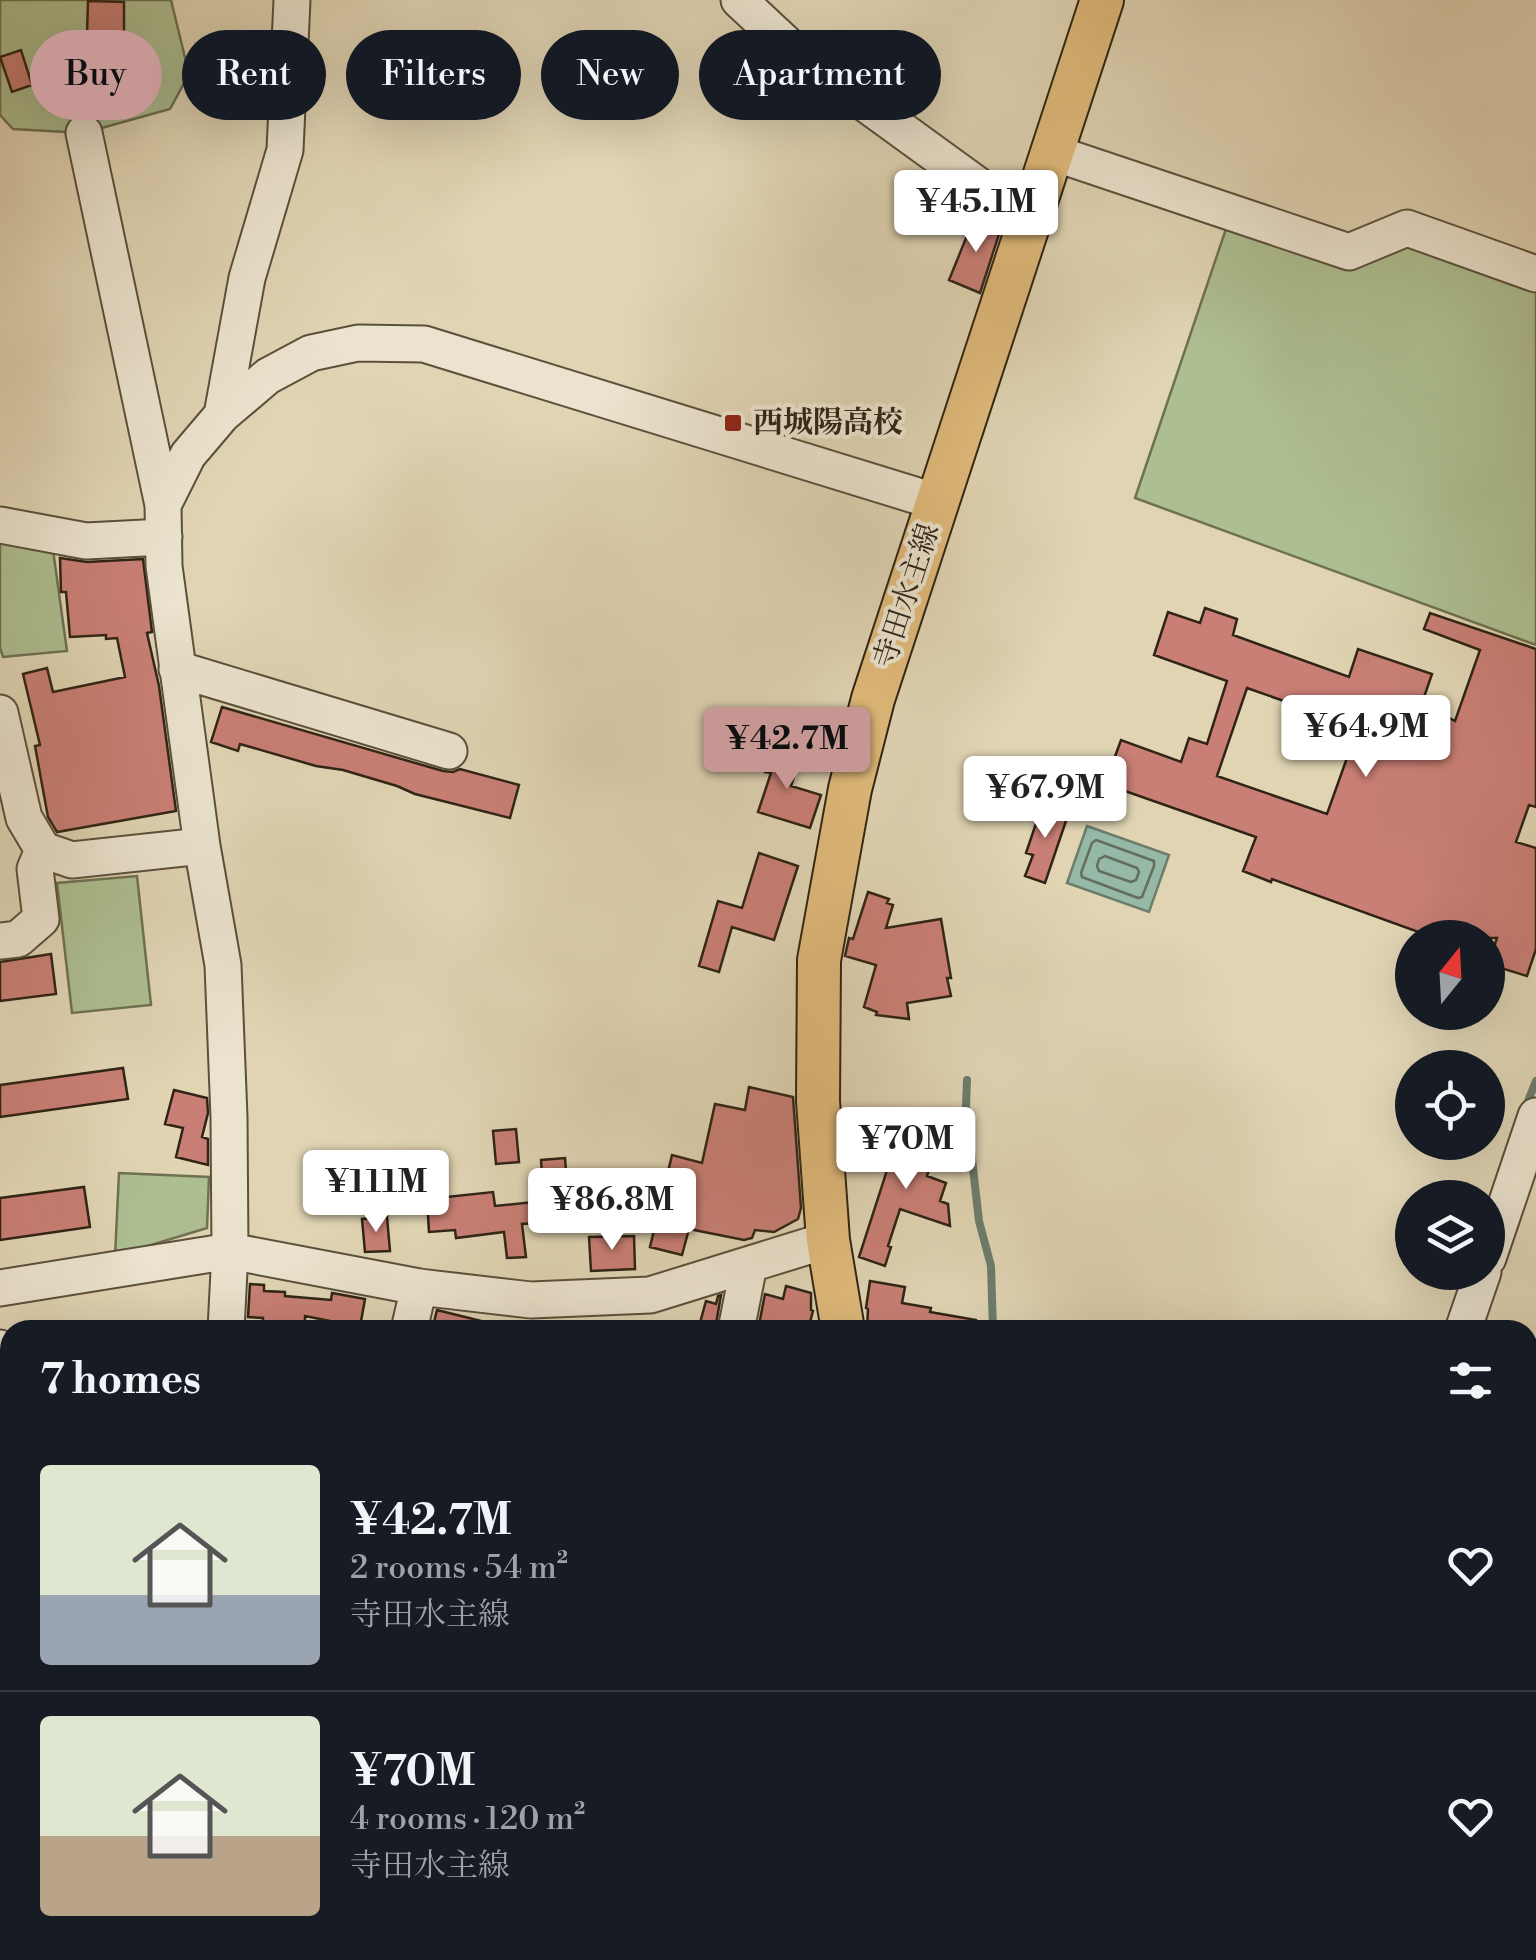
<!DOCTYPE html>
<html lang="en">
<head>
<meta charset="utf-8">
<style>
  body { margin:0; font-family:"Libre Bodoni","Noto Serif JP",serif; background:#20242c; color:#f1f3f6; height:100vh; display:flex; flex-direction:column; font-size:38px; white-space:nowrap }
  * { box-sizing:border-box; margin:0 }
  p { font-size:32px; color:#9ea1a6 }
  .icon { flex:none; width:55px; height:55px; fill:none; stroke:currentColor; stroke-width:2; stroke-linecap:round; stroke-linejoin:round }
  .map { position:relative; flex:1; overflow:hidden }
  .drawer { position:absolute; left:0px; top:1320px; width:1538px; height:640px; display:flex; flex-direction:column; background:#171b24; border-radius:30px 30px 0 0; box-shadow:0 10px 40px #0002 }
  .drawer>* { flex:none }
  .guide { position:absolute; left:30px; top:30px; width:1000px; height:90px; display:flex; gap:20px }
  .needle { width:65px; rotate:18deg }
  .controls { position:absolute; left:1395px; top:920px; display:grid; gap:20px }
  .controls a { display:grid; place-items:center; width:110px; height:110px; border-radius:50%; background:#171b24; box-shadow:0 10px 40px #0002; font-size:50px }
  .price { position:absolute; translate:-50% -85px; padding:0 22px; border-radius:10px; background:#fff; color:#222; font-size:32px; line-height:65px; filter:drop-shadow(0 2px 5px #0008) }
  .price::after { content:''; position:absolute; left:50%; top:60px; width:30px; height:22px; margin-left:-15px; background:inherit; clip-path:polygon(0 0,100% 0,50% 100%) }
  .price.active { background:#c59692; color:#111 }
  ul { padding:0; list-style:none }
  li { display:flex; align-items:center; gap:30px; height:250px; padding:0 40px }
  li+li { border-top:2px solid #363941 }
  li span { display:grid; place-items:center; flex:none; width:280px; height:200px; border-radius:10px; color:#555 }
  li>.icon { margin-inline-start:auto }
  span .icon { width:120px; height:120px; fill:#fffc; stroke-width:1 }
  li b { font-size:42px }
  h2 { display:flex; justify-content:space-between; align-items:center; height:120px; padding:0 40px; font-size:42px }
  .tag { padding:0 35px; border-radius:45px; background:#171b24; box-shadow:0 10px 40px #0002; font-size:35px; line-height:90px }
  .tag.active { background:#c59692; color:#111 }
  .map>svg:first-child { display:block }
</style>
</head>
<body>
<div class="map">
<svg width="1536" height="1960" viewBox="0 0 1536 1960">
  <rect width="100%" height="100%" fill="#e0d4b3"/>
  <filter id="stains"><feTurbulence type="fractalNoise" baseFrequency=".002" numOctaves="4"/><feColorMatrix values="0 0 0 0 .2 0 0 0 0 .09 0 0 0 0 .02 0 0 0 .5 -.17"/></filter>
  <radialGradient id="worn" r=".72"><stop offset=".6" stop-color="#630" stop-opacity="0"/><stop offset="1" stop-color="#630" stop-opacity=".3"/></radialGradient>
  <!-- green -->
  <path fill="#adbe90" stroke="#6e7152" stroke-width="2.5" d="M0,0H171L189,74L170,109L84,133L13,129L0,115Z
    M1229,220L1347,262L1406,235L1536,280V645L1135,498Z
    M0,543L53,550L67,651L3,657L0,648Z
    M137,876L151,1005L72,1013L57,883Z
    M119,1173L209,1177L207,1228L115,1256Z"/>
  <!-- water -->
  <path fill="#95b9a6" stroke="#6c7d6c" stroke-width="2.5" d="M1087,826L1169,855L1149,912L1067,883Z"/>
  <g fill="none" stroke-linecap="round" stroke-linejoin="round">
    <!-- shore -->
    <path stroke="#626e5e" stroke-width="2.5" d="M1096,840L1154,861V866L1142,897L1138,898L1082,877L1081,873L1092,843Z
      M1105,856L1137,868L1139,872L1136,880L1131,882L1099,871L1097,866L1099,859Z"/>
    <!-- stream -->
    <path stroke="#6c7d6c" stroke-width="8" d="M967,1080L966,1106L979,1221L991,1266L993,1330
      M1524,1111L1536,1081"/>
  </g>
  <!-- building -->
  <path fill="#c97f75" stroke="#2f2415" stroke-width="2.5" fill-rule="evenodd" d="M88,1L124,2V34L87,33Z
    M21,50L32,85L12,92L0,57Z
    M975,216L1001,228L980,293L949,280Z
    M60,558L87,562L143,559L152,632L147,633L159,686L176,811L57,832L48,817L35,746L40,745L23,674L47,668L53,692L125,677L117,638L106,639V635L70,637L66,592H61Z
    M1205,608L1237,619L1233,635L1349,677L1358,649L1432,674L1422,703L1455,721L1480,650L1424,629L1430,613L1536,649V807L1529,805L1516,842L1536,848V949L1527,976L1488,964L1497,938H1435L1272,879L1271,882L1243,871L1256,837L1105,784L1121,740L1181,762L1189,738L1207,744L1227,681L1154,655L1168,612L1200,623ZM1247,688L1358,727L1327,814L1217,776Z
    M222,707L443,771L453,772L460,769L519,785L510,818L415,794L397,786L343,770L316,766L240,744L238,751L211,742Z
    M772,749L800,758L791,786L821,795L810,828L758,812L771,773L765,772Z
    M1043,803L1069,812L1045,883L1025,876L1033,855L1026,853Z
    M759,853L798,866L774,940L732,927L719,972L699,966L718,901L742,908Z
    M868,892L889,899L887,903L893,905L886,928L941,919L951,978H947L951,996L907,1003L909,1019L876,1015L877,1012L864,1007L876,965L845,956L849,938L853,939Z
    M51,954L56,994L0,1001V962Z
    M123,1068L128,1099L0,1117V1085Z
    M749,1087L793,1097L801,1208L798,1219L774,1232L755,1230L752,1238L744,1240L689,1229L682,1255L650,1247L672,1155L702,1163L715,1104L745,1110Z
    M174,1090L207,1098L208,1113L202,1137L208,1139V1165L176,1157L183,1128L165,1124Z
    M911,1113L930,1120L922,1144L936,1148L927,1176L946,1183L940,1201L948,1204L950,1226L900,1209L888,1246L891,1247L885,1266L859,1257L888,1167L891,1168L900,1137L903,1138Z
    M516,1129L519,1162L496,1164L493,1131Z
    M565,1158L570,1221L522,1224L526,1257L507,1258L504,1232L456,1238L455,1230L429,1232L427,1199L493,1192L495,1206L544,1201L541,1160Z
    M84,1187L90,1227L0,1240V1198Z
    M387,1217L390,1251L365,1252L362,1219Z
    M634,1236L635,1269L591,1271L589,1237Z
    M870,1281L905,1287L902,1303L931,1308L930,1312L976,1320L975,1330H867L868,1309L866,1308Z
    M250,1284L264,1285V1291L285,1292V1296L331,1300L332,1293L365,1299L360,1327L305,1316V1323H294V1330H263V1318L248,1317Z
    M786,1286L811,1293V1310L813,1311L808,1330H758L765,1294L783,1299Z
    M721,1295L715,1330H698L706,1301L716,1304L718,1296Z
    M437,1310L493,1324L492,1330H432Z"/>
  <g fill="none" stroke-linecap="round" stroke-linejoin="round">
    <!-- minor casing -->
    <g stroke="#5b503c" stroke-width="39">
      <path id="minor" d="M739,0L797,54L1030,223
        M84,133L163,505
        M1051,152L1349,252L1407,228L1536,274
        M222,415L247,278L285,150L292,0
        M0,525L86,541L164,537
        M177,669L449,751
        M0,713L24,818L43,850L72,860L202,846
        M0,941L18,939L41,919L35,869L43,850
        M1488,1258L1536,1116
        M0,1288L230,1251L419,1287L531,1300L650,1295L828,1240
        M226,1330L230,1251L229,1117L223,965L202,846L164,566L163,505L188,455L222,415L268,376L311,353L358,343L424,344L937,502
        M409,1330L419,1287
        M736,1330L749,1265
        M1463,1330L1483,1272
        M0,1348L10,1352
        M1528,1729L1536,1727
        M0,1913L10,1911
        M214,1950L216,1960
        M815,1950L841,1960
        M489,1960L491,1950
        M1268,1960L1271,1950"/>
    </g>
    <!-- major casing -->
    <g stroke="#2f2415" stroke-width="46">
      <path id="major" d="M843,1330L828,1240L818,1101L819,960L850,789L873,699L1102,0
        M942,1950L943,1960"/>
    </g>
    <!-- minor -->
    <use href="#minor" stroke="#ebe3ce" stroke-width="35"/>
    <!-- major -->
    <use href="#major" stroke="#e0ba7a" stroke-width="42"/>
  </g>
  <!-- markers -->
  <rect fill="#8f2418" stroke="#ebe3ce" stroke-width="4" x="723" y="413" width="20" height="20" rx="5"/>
  <g text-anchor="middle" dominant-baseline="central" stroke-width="8" stroke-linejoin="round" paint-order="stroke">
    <!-- poi labels -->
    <g font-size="30" font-weight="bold" fill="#2f2415" stroke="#ebe3ce" text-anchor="start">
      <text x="753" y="423">西城陽高校</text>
    </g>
    <!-- street labels -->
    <g font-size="30" fill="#2f2415" stroke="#ebe3ce">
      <text transform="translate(907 596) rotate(-72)">寺田水主線</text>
    </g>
  </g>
  <rect width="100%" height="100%" filter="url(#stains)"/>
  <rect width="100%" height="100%" fill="url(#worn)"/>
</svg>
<div class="controls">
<a><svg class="needle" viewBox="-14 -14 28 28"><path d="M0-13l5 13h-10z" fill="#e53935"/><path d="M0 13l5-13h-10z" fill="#9ea1a6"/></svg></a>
<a><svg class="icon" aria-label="locate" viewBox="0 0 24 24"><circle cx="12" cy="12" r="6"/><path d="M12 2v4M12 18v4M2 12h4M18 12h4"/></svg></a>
<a><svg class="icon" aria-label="layers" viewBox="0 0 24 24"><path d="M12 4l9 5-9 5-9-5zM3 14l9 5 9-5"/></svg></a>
</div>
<b class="price" style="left:976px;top:255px">¥45.1M</b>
<b class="price" style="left:1366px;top:780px">¥64.9M</b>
<b class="price active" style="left:787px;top:792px">¥42.7M</b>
<b class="price" style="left:1045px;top:841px">¥67.9M</b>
<b class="price" style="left:906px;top:1192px">¥70M</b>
<b class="price" style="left:376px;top:1235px">¥111M</b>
<b class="price" style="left:612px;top:1253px">¥86.8M</b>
<div class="guide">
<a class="tag active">Buy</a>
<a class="tag">Rent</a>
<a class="tag">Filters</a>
<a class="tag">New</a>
<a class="tag">Apartment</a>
</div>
<section class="drawer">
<h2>7 homes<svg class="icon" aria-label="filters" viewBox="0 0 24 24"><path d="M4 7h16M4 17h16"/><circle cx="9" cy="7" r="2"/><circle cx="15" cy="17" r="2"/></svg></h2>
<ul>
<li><span style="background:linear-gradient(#dfe7d0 65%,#9aa5b1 0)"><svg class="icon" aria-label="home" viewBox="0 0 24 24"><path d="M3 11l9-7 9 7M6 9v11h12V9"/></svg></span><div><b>¥42.7M</b><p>2 rooms · 54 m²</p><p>寺田水主線</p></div><svg class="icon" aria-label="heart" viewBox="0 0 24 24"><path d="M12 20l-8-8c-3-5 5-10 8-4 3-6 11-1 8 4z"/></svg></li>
<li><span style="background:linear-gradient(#dfe7d0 60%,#b9a48a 0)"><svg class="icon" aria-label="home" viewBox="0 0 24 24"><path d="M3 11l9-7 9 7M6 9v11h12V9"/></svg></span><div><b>¥70M</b><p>4 rooms · 120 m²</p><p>寺田水主線</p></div><svg class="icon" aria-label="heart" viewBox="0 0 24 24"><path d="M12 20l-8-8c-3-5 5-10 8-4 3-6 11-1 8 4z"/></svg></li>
</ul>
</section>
</div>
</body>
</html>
